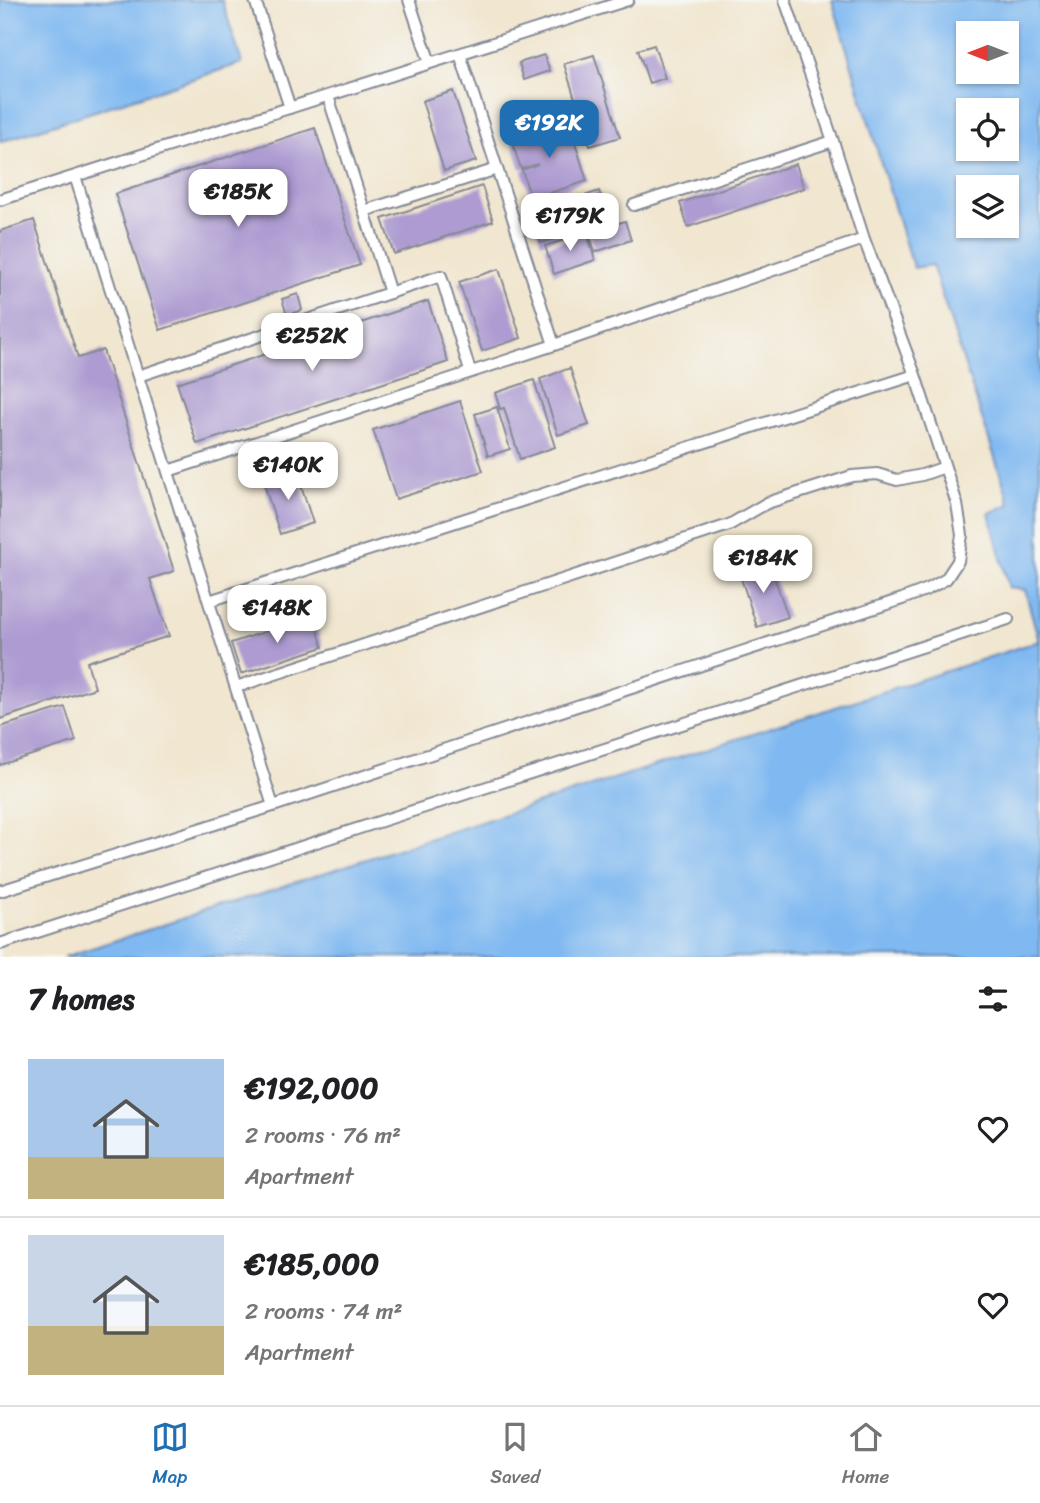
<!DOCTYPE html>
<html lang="en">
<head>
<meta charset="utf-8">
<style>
  body { margin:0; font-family:Sriracha,sans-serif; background:#f6f6f6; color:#202124; height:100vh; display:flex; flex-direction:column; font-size:26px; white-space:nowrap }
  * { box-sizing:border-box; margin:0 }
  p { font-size:23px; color:#757577 }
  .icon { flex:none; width:38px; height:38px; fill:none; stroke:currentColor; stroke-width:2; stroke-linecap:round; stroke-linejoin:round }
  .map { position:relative; height:957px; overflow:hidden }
  .sheet { display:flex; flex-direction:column; background:#fff; flex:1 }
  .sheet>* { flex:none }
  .needle { width:46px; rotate:270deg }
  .fabs { position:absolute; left:956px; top:21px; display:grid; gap:14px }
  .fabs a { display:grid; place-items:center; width:63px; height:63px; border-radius:0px; background:#fff; box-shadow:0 2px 5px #0004; font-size:35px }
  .price { position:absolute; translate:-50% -60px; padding:0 16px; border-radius:14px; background:#fff; color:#222; font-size:23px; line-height:46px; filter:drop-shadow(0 2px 4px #0008) }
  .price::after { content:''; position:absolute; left:50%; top:42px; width:21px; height:16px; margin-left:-10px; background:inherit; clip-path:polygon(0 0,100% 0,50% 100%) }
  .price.on { background:#1f6fb2; color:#fff }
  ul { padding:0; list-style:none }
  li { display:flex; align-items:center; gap:21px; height:175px; padding:0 28px }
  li+li { border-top:2px solid #e0e0e0 }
  li span { display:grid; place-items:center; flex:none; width:196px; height:140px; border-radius:0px; color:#555 }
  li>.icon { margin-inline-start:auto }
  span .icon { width:84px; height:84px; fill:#fffc; stroke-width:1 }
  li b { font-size:30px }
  h2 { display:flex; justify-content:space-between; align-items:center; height:84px; padding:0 28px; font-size:30px }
  .tab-bar { display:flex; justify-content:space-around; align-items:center; height:98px; border-top:2px solid #e0e0e0; background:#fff; font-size:19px; color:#757577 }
  .tab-bar a { display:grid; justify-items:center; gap:4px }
  .tab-bar .on { color:#1f6fb2 }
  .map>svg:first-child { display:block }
</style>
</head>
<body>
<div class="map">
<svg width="1040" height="957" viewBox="0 0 1040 957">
  <rect width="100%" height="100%" fill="#f6f6f2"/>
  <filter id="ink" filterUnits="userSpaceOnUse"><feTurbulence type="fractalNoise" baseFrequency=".0143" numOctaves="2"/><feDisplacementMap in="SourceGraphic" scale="14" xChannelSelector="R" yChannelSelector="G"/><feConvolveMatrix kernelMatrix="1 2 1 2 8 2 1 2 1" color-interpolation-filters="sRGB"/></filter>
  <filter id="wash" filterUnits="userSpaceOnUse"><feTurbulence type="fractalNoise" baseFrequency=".00686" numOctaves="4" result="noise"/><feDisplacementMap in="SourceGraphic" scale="28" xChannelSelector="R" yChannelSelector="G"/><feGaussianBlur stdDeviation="1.57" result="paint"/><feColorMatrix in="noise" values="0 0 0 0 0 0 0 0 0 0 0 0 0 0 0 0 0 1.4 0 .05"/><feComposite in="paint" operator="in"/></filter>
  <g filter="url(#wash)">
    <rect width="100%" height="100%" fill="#f1e6cf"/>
    <!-- water -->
    <path fill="#80b9f1" stroke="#4e74a8" stroke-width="2" fill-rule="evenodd" d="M0,0H222L242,63L0,142Z
      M832,0H1040V957H64L1039,641L1025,590L1009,588L989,513L1010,504L932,265L914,268L909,256ZM968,33H1006V72H968ZM968,110H1006V149H968ZM968,187H1006V226H968Z"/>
    <g id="blocks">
      <!-- building -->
      <path fill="#ad9bd1" d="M654,45L665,78L649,83L638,50Z
        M544,55L550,71L524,80L519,63Z
        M594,55L620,137L590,146L564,64Z
        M453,91L476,161L444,171L422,101Z
        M568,120L587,181L531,199L522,170L538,164L521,169L511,139Z
        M315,128L360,265L160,330L115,194Z
        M796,164L804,188L688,227L680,203Z
        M482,186L493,221L394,254L382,219Z
        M599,191L610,221L541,243L532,214Z
        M34,220L78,358L103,350L174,571L150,579L169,636L87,662L95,688L0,719V231Z
        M625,221L631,240L595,252L589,233Z
        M587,233L595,260L554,274L545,246Z
        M499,269L521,338L482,351L459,282Z
        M298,294L302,310L287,315L282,299Z
        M428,301L448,362L197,444L177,383Z
        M570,368L589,425L558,435L540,379Z
        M534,380L555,447L520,459L504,408L500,409L495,393Z
        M460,401L483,471L396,499L373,430Z
        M497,407L510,449L488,456L475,414Z
        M296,470L313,523L280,534L263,481Z
        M769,562L788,617L757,627L739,572Z
        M313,616L323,647L241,674L231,643Z
        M65,707L76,741L0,765V727Z"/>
    </g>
  </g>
  <g filter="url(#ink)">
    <use href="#blocks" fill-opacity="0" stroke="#868a96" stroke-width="2"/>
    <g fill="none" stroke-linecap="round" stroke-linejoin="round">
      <!-- lane casing -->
      <g stroke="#868a96" stroke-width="14">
        <path id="lane" d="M255,0L290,108
          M409,0L430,63
          M460,54L554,345
          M328,96L390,293
          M75,176L273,806
          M0,200L628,0
          M634,205L833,141
          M364,211L497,169
          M138,376L441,276L470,371
          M168,471L554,345L864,239
          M209,601L915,375
          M236,687L729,525L767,503L852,476L877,474L897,480L922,475L945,467
          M0,891L273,806L902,599L928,589L946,579L958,561L962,535L957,504L915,375L864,239L833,141L785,0
          M0,944L1008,619"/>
      </g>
      <!-- lane -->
      <use href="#lane" stroke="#fff" stroke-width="10"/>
    </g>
  </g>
</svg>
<div class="fabs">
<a><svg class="needle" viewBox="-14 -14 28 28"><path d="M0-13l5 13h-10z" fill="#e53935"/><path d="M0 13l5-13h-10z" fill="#757577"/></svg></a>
<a><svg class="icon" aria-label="locate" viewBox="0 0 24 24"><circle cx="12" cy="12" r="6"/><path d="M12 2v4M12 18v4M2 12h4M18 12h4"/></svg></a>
<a><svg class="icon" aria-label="layers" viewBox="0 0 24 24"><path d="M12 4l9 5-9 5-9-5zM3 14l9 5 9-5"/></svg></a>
</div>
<b class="price on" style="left:549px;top:160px">€192K</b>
<b class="price" style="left:238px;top:229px">€185K</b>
<b class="price" style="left:570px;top:253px">€179K</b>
<b class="price" style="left:312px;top:373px">€252K</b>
<b class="price" style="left:288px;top:502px">€140K</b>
<b class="price" style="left:763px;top:595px">€184K</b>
<b class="price" style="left:277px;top:645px">€148K</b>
</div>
<section class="sheet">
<h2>7 homes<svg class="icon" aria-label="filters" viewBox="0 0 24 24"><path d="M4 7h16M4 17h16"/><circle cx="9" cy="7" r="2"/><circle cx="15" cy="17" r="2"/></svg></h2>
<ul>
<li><span style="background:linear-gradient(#a9c7e8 70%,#c2b280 0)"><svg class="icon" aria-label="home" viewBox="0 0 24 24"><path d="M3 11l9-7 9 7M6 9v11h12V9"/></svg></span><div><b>€192,000</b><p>2 rooms · 76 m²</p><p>Apartment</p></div><svg class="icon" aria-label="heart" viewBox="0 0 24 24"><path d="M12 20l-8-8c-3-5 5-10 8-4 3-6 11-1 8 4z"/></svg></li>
<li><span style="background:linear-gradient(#c9d6e8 65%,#c2b280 0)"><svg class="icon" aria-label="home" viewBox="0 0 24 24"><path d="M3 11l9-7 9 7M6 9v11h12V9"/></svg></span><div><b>€185,000</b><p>2 rooms · 74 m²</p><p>Apartment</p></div><svg class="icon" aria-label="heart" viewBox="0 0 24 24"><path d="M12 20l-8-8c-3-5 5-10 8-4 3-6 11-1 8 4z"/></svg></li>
</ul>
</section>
<nav class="tab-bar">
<a class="on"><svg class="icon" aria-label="map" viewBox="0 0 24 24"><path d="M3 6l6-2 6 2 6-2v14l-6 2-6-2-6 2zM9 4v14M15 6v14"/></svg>Map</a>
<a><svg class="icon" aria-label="saved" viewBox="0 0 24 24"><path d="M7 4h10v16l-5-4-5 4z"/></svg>Saved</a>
<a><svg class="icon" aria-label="home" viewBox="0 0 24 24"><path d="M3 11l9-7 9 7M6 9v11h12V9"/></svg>Home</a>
</nav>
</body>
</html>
